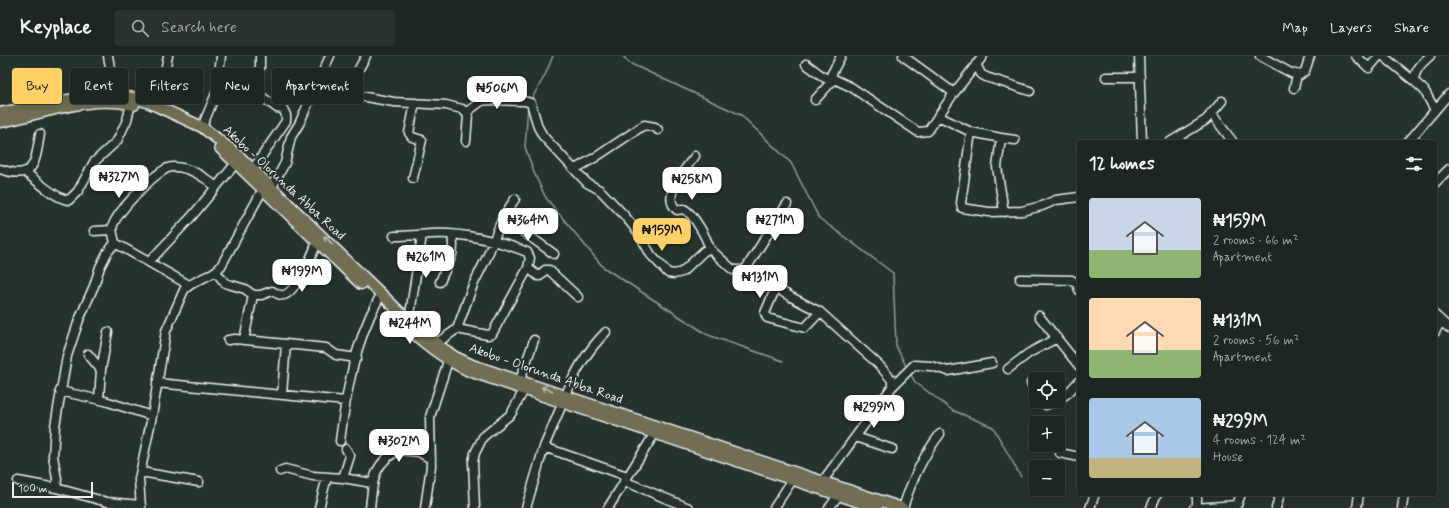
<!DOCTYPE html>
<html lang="en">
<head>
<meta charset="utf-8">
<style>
  body { margin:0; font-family:Mynerve,sans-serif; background:#29322f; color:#f1f3f6; height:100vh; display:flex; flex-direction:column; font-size:15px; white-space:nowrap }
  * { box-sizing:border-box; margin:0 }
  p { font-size:13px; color:#a0a5a5 }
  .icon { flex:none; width:22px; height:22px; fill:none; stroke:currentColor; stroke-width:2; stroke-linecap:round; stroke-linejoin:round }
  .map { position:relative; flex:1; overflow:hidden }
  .sheet { position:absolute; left:1077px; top:84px; width:360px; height:356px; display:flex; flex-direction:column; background:#1c2622; border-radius:4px; box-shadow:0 2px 10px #0003,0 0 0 1px #3a4340 }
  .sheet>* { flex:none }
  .banner { position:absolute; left:12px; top:12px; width:380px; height:36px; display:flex; gap:8px }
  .fabs { position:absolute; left:1029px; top:316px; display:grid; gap:8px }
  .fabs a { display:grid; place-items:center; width:36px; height:36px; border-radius:4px; background:#1c2622; box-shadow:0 2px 10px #0003,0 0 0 1px #3a4340; font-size:20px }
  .scale { position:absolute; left:12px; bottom:10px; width:81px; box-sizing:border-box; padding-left:4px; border:2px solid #e8f1f8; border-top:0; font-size:11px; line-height:14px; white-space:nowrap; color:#e8f1f8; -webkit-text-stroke:3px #26332d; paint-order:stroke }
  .price { position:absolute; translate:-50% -34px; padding:0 9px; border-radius:8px; background:#fff; color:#222; font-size:13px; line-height:26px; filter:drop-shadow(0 1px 2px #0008) }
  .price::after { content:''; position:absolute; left:50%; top:24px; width:12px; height:9px; margin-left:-6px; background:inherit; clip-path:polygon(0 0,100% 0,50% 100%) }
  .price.active { background:#ffd166; color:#111 }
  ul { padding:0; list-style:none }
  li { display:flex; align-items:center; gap:12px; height:100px; padding:0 12px }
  li span { display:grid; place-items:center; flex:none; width:112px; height:80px; border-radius:4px; color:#555 }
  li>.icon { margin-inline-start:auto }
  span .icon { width:48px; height:48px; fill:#fffc; stroke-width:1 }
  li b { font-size:17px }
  h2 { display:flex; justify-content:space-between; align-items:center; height:48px; padding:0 12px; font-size:17px }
  .pill { padding:0 14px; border-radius:4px; background:#1c2622; box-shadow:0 2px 10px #0003,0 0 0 1px #3a4340; font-size:14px; line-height:36px }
  .pill.active { background:#ffd166; color:#111 }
  header { display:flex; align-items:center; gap:24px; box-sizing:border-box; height:56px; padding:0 20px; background:#1c2622; border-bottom:1px solid #3a4340 }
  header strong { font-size:19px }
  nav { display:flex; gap:22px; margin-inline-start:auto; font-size:14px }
  .search { width:280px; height:36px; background:#29322f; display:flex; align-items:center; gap:10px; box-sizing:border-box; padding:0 14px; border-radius:4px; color:#a0a5a5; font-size:15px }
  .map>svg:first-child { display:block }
</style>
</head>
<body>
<header>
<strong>Keyplace</strong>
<div class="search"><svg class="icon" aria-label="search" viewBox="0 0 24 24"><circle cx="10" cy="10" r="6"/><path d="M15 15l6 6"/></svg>Search here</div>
<nav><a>Map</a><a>Layers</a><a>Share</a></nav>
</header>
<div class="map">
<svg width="1449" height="452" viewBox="0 0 1449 452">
  <rect width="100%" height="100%" fill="#26332d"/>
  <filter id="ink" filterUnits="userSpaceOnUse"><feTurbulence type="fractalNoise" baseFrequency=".025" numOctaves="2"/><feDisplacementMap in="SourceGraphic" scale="8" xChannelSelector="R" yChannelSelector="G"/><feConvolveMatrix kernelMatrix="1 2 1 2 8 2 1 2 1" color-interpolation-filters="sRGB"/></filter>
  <g filter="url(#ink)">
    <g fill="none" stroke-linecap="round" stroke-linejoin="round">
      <!-- stream -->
      <path stroke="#879fa5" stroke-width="1.5" d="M623,0L629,7L741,59L791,107L819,162L893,217L896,290L907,312
        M531,44L545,19L553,0
        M528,49L525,91L535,119L546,142L603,211L708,279L783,305
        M910,317L915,326L952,354L993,371L1021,421"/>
      <!-- minor casing -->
      <g stroke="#e8f1f8" stroke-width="11">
        <path id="minor" d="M108,0L115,39
          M903,0L954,37
          M1139,0L1142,86
          M1260,0L1291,17L1300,19L1305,15L1310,0
          M1356,0L1369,12L1379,0
          M1383,0L1414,25L1424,34L1435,54
          M806,8L825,22L834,23L851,31L918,76L928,75L954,37L983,0
          M976,8L981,18L986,21L1030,35
          M218,20L250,32L277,52L283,53L286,59V65L253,113
          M1106,21H1140
          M829,23L841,0
          M1414,25C1415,13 1422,7 1430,0
          M250,32L260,12V0
          M315,32L394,46L446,49L462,53L468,59L466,85
          M1294,32L1297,19
          M345,38L366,0
          M815,44L834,23
          M158,51L168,0
          M467,56L480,46L485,44L524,45L531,47L538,71L543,80L587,127L600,134L624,159L638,176L651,199L668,217L674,218L682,216L704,195L710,193L733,214H745L793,242L820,256L878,308L892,324V331L822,426
          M1211,57L1233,86
          M938,60L971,76L1001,82
          M202,71L217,35L221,0
          M971,76L961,147L962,152L989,156L1022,155L1042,150L1056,144L1079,141
          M1170,86L1206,64L1222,45
          M1408,86L1449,38
          M695,100C686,112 660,140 677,154L684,153C694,158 707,183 710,193
          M0,113C35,125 35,107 40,78
          M575,113L596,101L644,69L655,71L658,74
          M25,116C36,124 57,144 69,144L78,135L94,106L117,85L127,64L131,48
          M413,122L422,84L412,81L409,77L415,47
          M1435,127L1449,113
          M272,131L285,107L291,81L299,68L330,0
          M1004,156L997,111L1001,82L1015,84
          M503,161L554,198
          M94,175L112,174
          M394,180C406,180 418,179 431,178C460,176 500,185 527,196L530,202L528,212L538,220H540L545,214H549L578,241
          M115,187L107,197L100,211L94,230L79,264L67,300L55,370L53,400L57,423L56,432L107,446L141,449
          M150,205L193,159L236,107
          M745,214L787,148
          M216,216L225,227L245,233L253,239H261L272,235C276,237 280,240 284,239C296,236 314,196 317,185
          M1020,223L1072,224L1077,228L1079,234
          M440,226C447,206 456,203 452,179
          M189,229L115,187C114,181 111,175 113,169C117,156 159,111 172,111C188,110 205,121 216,131
          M776,231L765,257L767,262L805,272L820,256
          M1435,259L1449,272
          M1039,260L1079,310
          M409,265L422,179
          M457,273L488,279L492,278L528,212
          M1435,276L1441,265
          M228,284L235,283L326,292L336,299L357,302
          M244,284L253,239
          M437,287L457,273L473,229L487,201L503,161L515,143
          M88,298L101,314L99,343
          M1008,313L1029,297L1057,282
          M101,314L108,276
          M520,324L534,284
          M157,327L345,345
          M1031,327L1036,336
          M892,331L914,309L931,310L948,315L992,307
          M60,335L105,345L152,360
          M282,338L286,288
          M566,339C575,315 588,294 606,276
          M1058,344L1068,337L1079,325
          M1041,345L1046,349L1056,345
          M856,381L892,393
          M340,385C346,337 355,286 378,244
          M544,391L627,420
          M1060,397L1079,401
          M280,415L285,413L313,420L343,422L372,427
          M141,416L199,426
          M343,422L350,400L346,393
          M18,425L56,432
          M624,425L689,452
          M1197,438V450
          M141,452L139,423L152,360L166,275L184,234C194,223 211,222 221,210L263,133
          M319,452L327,421
          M370,452C373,426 372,408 399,394L419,396L431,403
          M425,452L431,410L430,361L448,305
          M475,452L473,406L475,397L483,381L511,358L524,334
          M526,452L544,391L563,346
          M608,452L655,377
          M774,452L793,423
          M829,452L838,440
          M903,452C911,426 923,400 940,378
          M1090,452L1095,438
          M1151,452L1157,438
          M1194,452L1237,449L1241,438
          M1276,452L1280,438
          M1357,452L1359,438
          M1402,452L1404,438"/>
      </g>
      <!-- major casing -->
      <g stroke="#e8f1f8" stroke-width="13">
        <path id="major" d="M0,57L100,38L134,42L150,47L202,71L238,99L409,265L441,291L455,301L472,309L902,452
          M0,66C43,58 90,38 134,49
          M220,92L361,228
          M396,261C418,283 441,302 469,315L877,452"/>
      </g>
      <!-- minor -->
      <use href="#minor" stroke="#26332d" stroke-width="8"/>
      <!-- major -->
      <use href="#major" stroke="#726e52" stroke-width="10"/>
    </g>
    <!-- one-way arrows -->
    <defs><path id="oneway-shaft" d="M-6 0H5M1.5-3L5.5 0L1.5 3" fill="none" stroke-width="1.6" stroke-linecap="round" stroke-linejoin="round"/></defs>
    <g stroke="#b9bdb6">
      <use href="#oneway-shaft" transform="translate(328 184) rotate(-136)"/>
      <use href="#oneway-shaft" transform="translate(547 333) rotate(-162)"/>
    </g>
  </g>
  <g text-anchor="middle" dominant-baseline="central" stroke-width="4" stroke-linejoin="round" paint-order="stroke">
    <!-- street labels -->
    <g font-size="13" fill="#e8f1f8" stroke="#26332d">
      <text transform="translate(284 127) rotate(43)">Akobo - Olorunda Abba Road</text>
      <text transform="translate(546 318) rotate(19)">Akobo - Olorunda Abba Road</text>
    </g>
  </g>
</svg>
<div class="fabs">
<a><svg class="icon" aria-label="locate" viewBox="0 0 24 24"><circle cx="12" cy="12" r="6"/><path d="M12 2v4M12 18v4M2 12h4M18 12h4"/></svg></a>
<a>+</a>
<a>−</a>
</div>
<div class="scale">100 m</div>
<b class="price" style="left:497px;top:54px">₦506M</b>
<b class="price" style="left:119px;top:143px">₦327M</b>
<b class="price" style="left:692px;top:145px">₦258M</b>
<b class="price" style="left:528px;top:186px">₦364M</b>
<b class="price" style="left:775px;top:186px">₦271M</b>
<b class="price active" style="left:662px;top:196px">₦159M</b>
<b class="price" style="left:426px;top:223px">₦261M</b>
<b class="price" style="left:302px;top:237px">₦199M</b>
<b class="price" style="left:760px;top:243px">₦131M</b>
<b class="price" style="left:410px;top:289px">₦244M</b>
<b class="price" style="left:874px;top:373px">₦299M</b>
<b class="price" style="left:399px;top:407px">₦302M</b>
<div class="banner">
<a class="pill active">Buy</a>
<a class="pill">Rent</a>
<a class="pill">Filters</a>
<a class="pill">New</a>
<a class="pill">Apartment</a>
</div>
<section class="sheet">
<h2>12 homes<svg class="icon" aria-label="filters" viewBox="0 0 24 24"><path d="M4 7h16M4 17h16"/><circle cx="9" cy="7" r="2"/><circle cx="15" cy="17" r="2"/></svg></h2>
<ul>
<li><span style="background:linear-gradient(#c9d6e8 65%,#8fb573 0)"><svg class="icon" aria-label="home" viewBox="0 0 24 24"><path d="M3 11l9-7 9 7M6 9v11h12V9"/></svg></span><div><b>₦159M</b><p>2 rooms · 66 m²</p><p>Apartment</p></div></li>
<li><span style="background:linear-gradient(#ffd9b3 65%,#8fb573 0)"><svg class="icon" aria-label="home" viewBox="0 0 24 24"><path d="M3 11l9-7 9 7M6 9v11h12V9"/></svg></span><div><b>₦131M</b><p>2 rooms · 56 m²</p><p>Apartment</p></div></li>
<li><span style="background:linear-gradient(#a9c7e8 75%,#c2b280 0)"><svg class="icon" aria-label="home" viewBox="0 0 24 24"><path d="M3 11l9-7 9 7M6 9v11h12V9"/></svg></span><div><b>₦299M</b><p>4 rooms · 124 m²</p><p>House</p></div></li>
</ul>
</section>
</div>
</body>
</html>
